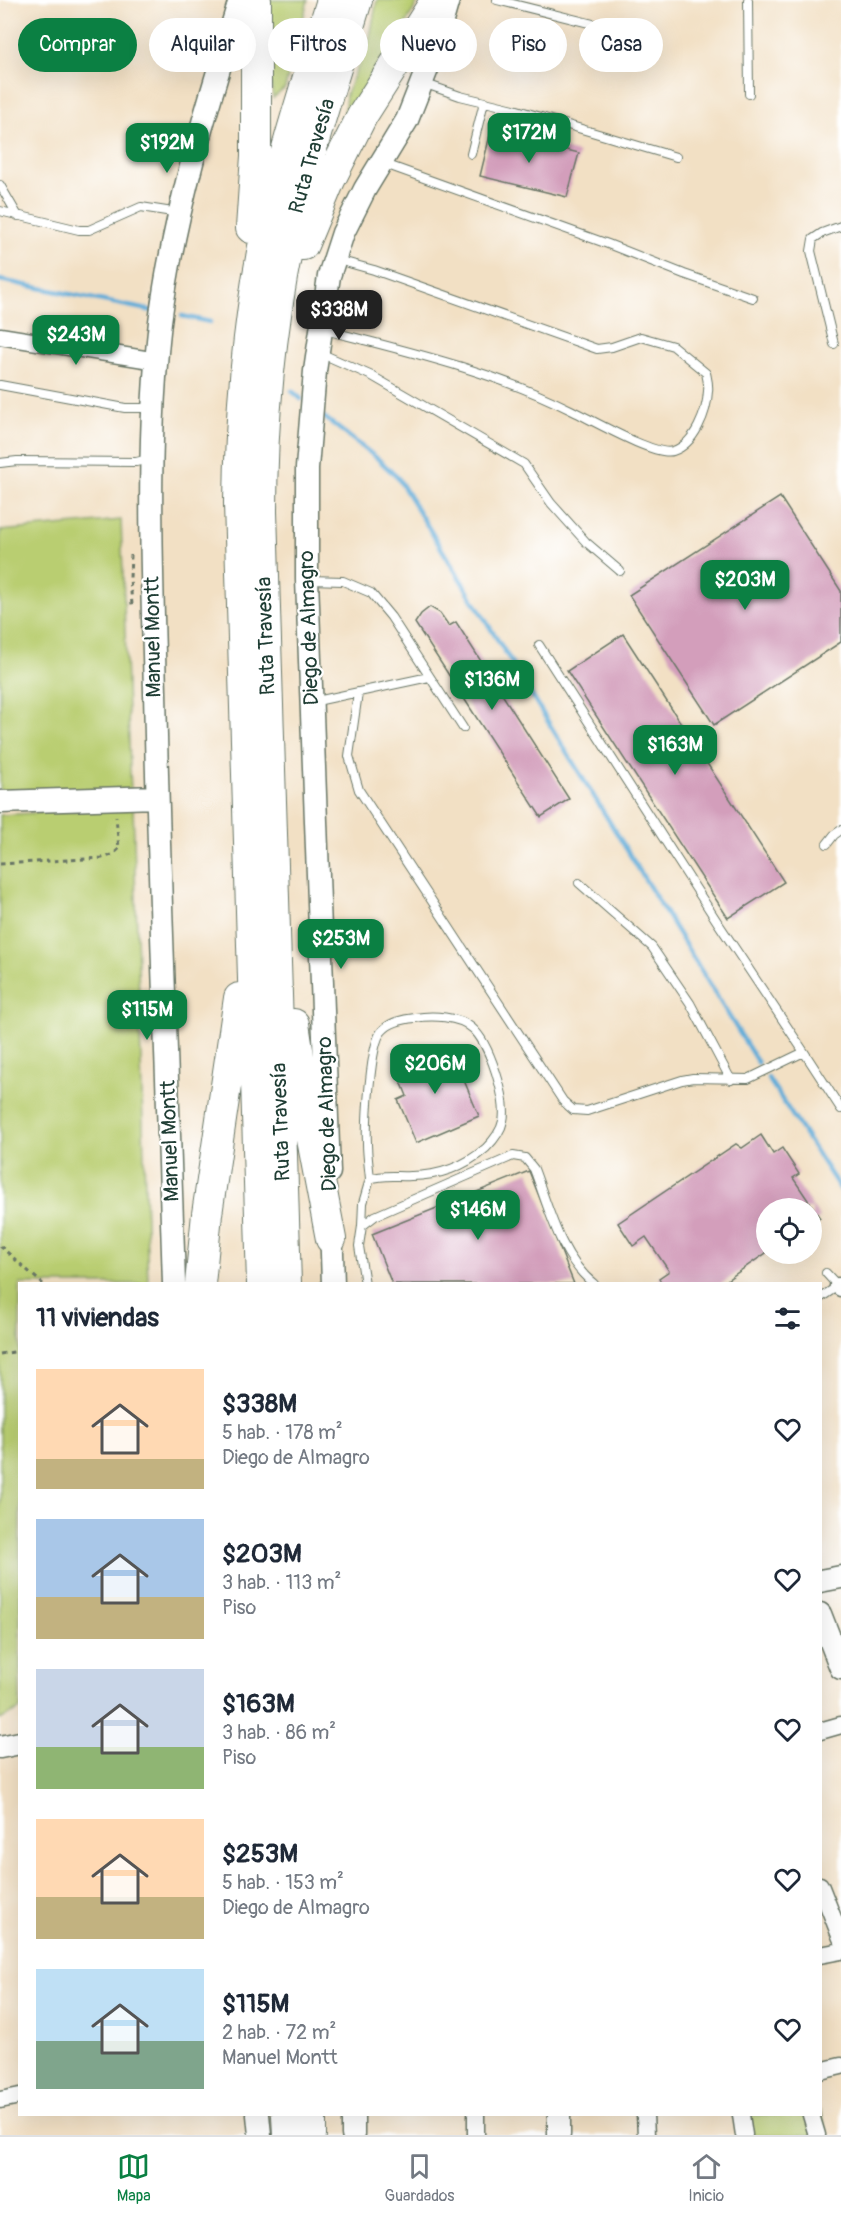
<!DOCTYPE html>
<html lang="es">
<head>
<meta charset="utf-8">
<style>
  body { margin:0; font-family:Pangolin,sans-serif; background:#f2f2f3; color:#1f2937; height:100vh; display:flex; flex-direction:column; font-size:22px; white-space:nowrap }
  * { box-sizing:border-box; margin:0 }
  p { font-size:20px; color:#747a83 }
  .icon { flex:none; width:33px; height:33px; fill:none; stroke:currentColor; stroke-width:2; stroke-linecap:round; stroke-linejoin:round }
  .map { position:relative; flex:1; overflow:hidden }
  .sheet { position:absolute; left:18px; top:1282px; width:804px; height:834px; display:flex; flex-direction:column; background:#fff; border-radius:0px; box-shadow:0 6px 24px #0002 }
  .sheet>* { flex:none }
  .guide { position:absolute; left:18px; top:18px; width:806px; height:54px; display:flex; gap:12px }
  .tools { position:absolute; left:756px; top:1198px; display:grid; gap:12px }
  .tools a { display:grid; place-items:center; width:66px; height:66px; border-radius:50%; background:#fff; box-shadow:0 6px 24px #0002; font-size:30px }
  .price { position:absolute; translate:-50% -51px; padding:0 14px; border-radius:12px; background:#0b8043; color:#fff; font-size:20px; line-height:39px; filter:drop-shadow(0 2px 3px #0008) }
  .price::after { content:''; position:absolute; left:50%; top:36px; width:18px; height:14px; margin-left:-9px; background:inherit; clip-path:polygon(0 0,100% 0,50% 100%) }
  .price.active { background:#222; color:#fff }
  ul { padding:0; list-style:none }
  li { display:flex; align-items:center; gap:18px; height:150px; padding:0 18px }
  li span { display:grid; place-items:center; flex:none; width:168px; height:120px; border-radius:0px; color:#555 }
  li>.icon { margin-inline-start:auto }
  span .icon { width:72px; height:72px; fill:#fffc; stroke-width:1 }
  li b { font-size:26px }
  h2 { display:flex; justify-content:space-between; align-items:center; height:72px; padding:0 18px; font-size:26px }
  .pill { padding:0 21px; border-radius:27px; background:#fff; box-shadow:0 6px 24px #0002; font-size:21px; line-height:54px }
  .pill.active { background:#0b8043; color:#fff }
  .tab-bar { display:flex; justify-content:space-around; align-items:center; height:84px; border-top:2px solid #e0e1e3; background:#fff; font-size:16px; color:#747a83 }
  .tab-bar a { display:grid; justify-items:center; gap:3px }
  .tab-bar .active { color:#0b8043 }
  .map>svg:first-child { display:block }
</style>
</head>
<body>
<div class="map">
<svg width="841" height="2135" viewBox="0 0 841 2135">
  <rect width="100%" height="100%" fill="#fff"/>
  <filter id="ink" filterUnits="userSpaceOnUse"><feTurbulence type="fractalNoise" baseFrequency=".0167" numOctaves="2"/><feDisplacementMap in="SourceGraphic" scale="12" xChannelSelector="R" yChannelSelector="G"/><feConvolveMatrix kernelMatrix="1 2 1 2 8 2 1 2 1" color-interpolation-filters="sRGB"/></filter>
  <filter id="wash" filterUnits="userSpaceOnUse"><feTurbulence type="fractalNoise" baseFrequency=".008" numOctaves="4" result="noise"/><feDisplacementMap in="SourceGraphic" scale="24" xChannelSelector="R" yChannelSelector="G"/><feGaussianBlur stdDeviation="1.35" result="paint"/><feColorMatrix in="noise" values="0 0 0 0 0 0 0 0 0 0 0 0 0 0 0 0 0 1.4 0 .05"/><feComposite in="paint" operator="in"/></filter>
  <g filter="url(#wash)">
    <rect width="100%" height="100%" fill="#f2e0c4"/>
    <!-- green -->
    <path fill="#b9ce71" stroke="#6c8652" stroke-width="1.5" d="M269,0H308L285,88L273,98L269,73Z
      M377,0H419L343,135L346,94L369,42Z
      M121,520L131,795L0,802V531Z
      M133,807L148,1284H20V1709L0,1720V815Z
      M821,2111L828,2135H748L745,2115H820Z"/>
    <g fill="none" stroke-linecap="round" stroke-linejoin="round">
      <!-- stream -->
      <path stroke="#5facd8" stroke-width="4.5" d="M0,280L153,311
        M182,316L210,322
        M292,391L301,399
        M324,417L378,459L398,478L758,1063
        M768,1078L841,1190"/>
    </g>
    <g id="blocks">
      <!-- building -->
      <path fill="#d39ebb" d="M491,131L579,153L567,197L480,176Z
        M780,497L841,591V642L714,725L629,595Z
        M430,607L440,613L449,626L456,622L569,799L541,817L415,623L421,614Z
        M623,634L784,882L728,918L567,671Z
        M450,1047L479,1116L416,1143L398,1100L407,1096L396,1069Z
        M761,1135L773,1154L782,1148L799,1174L793,1178L820,1218L812,1223V1209H766V1253L721,1284H662L659,1278L669,1271L646,1237L633,1246L618,1223L736,1144L742,1148Z
        M529,1171L574,1284H392L372,1234Z"/>
    </g>
  </g>
  <g filter="url(#ink)">
    <use href="#blocks" fill-opacity="0" stroke="#697666" stroke-width="1.5"/>
    <g fill="none" stroke-linecap="round" stroke-linejoin="round">
      <!-- lane casing -->
      <g stroke="#697666" stroke-width="10">
        <path id="lane" d="M497,0L633,34
          M748,0L749,94
          M423,83L460,96L514,109L676,157
          M471,154L484,102
          M382,163L608,244L684,274L753,298
          M0,185L18,216
          M0,211L79,230H89L141,207L179,213
          M321,329C407,351 494,371 573,411C592,420 656,457 673,451C695,444 707,412 708,391C709,385 707,378 706,373L673,346L641,337L612,347L597,349L374,270L334,259
          M834,344L811,251L813,239L822,233L841,226
          M320,353L372,376L524,464L551,503L586,542L620,571
          M0,385L125,408H152
          M0,463L17,461L136,462L149,459
          M310,580L343,581L371,593L391,617L463,728
          M358,693L349,756L359,790L563,1101L573,1110L587,1111L682,1080L693,1078L748,1079L804,1052L718,923L539,645
          M312,702L429,677
          M827,844L834,835L841,830
          M579,883L652,947L690,1003L731,1080
          M804,1052L841,1109
          M362,1226L363,1203L370,1179C384,1174 397,1177 411,1176C439,1176 464,1167 486,1148C493,1141 501,1131 503,1121C508,1100 489,1042 472,1028C459,1016 432,1015 415,1018C404,1019 390,1022 382,1031C370,1042 366,1124 367,1143C367,1155 369,1167 370,1179
          M365,1284L359,1246L362,1226L375,1216L513,1156L525,1158L534,1169C549,1208 560,1257 594,1284
          M820,1298L838,1286L826,1273"/>
      </g>
      <!-- street casing -->
      <g stroke="#697666" stroke-width="19">
        <path id="street" d="M0,336L157,361
          M838,1286L841,1288
          M820,1731L841,1725
          M820,1885L841,1938
          M820,1955L841,1951
          M820,2071L841,2066
          M0,2100L20,2096
          M476,2115V2135
          M645,2115L646,2135
          M741,2115L744,2135
          M811,2115L817,2135"/>
      </g>
      <!-- secondary casing -->
      <g stroke="#697666" stroke-width="25">
        <path id="secondary" d="M0,802L157,797
          M329,1172L307,579V468L315,371L329,276L343,233L365,189L407,120L431,59L448,0
          M331,1223L333,1284
          M174,1284C168,1087 159,889 155,692C152,569 146,445 160,322C174,211 207,106 240,0
          M820,1581L841,1577
          M820,1614L841,1668
          M0,1747L20,1743
          M258,2115L260,2135
          M353,2115V2135
          M559,2115V2135"/>
      </g>
      <!-- highway casing -->
      <g stroke="#697666" stroke-width="32">
        <path id="highway" d="M251,228L256,156V0
          M303,245L330,180L362,116L436,0
          M294,1024L311,1134L331,1239
          M200,1284L207,1214L239,998
          M262,1284L239,503C240,413 247,325 265,237C282,156 308,78 332,0
          M286,1284L262,512C262,404 274,297 300,192C316,128 338,64 357,0
          M287,2115L288,2135
          M311,2115V2135"/>
      </g>
      <!-- path -->
      <path stroke="#697666" stroke-width="3" stroke-dasharray="4.5 4.5" stroke-linecap="butt" d="M131,555L130,578L132,605
        M0,864L102,858L112,855L119,849L116,817
        M0,1246L43,1284
        M0,1354L20,1351"/>
      <!-- lane -->
      <use href="#lane" stroke="#fff" stroke-width="8"/>
      <!-- street -->
      <use href="#street" stroke="#fff" stroke-width="16"/>
      <!-- secondary -->
      <use href="#secondary" stroke="#fff" stroke-width="22"/>
      <!-- highway -->
      <use href="#highway" stroke="#fff" stroke-width="30"/>
    </g>
  </g>
  <g text-anchor="middle" dominant-baseline="central" stroke-width="4.5" stroke-linejoin="round" paint-order="stroke">
    <!-- street labels -->
    <g font-size="21" fill="#1f3d34" stroke="#fff">
      <text transform="translate(312 156) rotate(-74)">Ruta Travesía</text>
      <text transform="translate(309 628) rotate(-92)">Diego de Almagro</text>
      <text transform="translate(266 636) rotate(-92)">Ruta Travesía</text>
      <text transform="translate(153 637) rotate(-91)">Manuel Montt</text>
      <text transform="translate(327 1114) rotate(-92)">Diego de Almagro</text>
      <text transform="translate(281 1122) rotate(-92)">Ruta Travesía</text>
      <text transform="translate(170 1141) rotate(-92)">Manuel Montt</text>
    </g>
  </g>
</svg>
<div class="tools">
<a><svg class="icon" aria-label="locate" viewBox="0 0 24 24"><circle cx="12" cy="12" r="6"/><path d="M12 2v4M12 18v4M2 12h4M18 12h4"/></svg></a>
</div>
<b class="price" style="left:529px;top:164px">$172M</b>
<b class="price" style="left:167px;top:174px">$192M</b>
<b class="price active" style="left:339px;top:341px">$338M</b>
<b class="price" style="left:76px;top:366px">$243M</b>
<b class="price" style="left:745px;top:611px">$203M</b>
<b class="price" style="left:492px;top:711px">$136M</b>
<b class="price" style="left:675px;top:776px">$163M</b>
<b class="price" style="left:341px;top:970px">$253M</b>
<b class="price" style="left:147px;top:1041px">$115M</b>
<b class="price" style="left:435px;top:1095px">$206M</b>
<b class="price" style="left:478px;top:1241px">$146M</b>
<div class="guide">
<a class="pill active">Comprar</a>
<a class="pill">Alquilar</a>
<a class="pill">Filtros</a>
<a class="pill">Nuevo</a>
<a class="pill">Piso</a>
<a class="pill">Casa</a>
</div>
<section class="sheet">
<h2>11 viviendas<svg class="icon" aria-label="filters" viewBox="0 0 24 24"><path d="M4 7h16M4 17h16"/><circle cx="9" cy="7" r="2"/><circle cx="15" cy="17" r="2"/></svg></h2>
<ul>
<li><span style="background:linear-gradient(#ffd9b3 75%,#c2b280 0)"><svg class="icon" aria-label="home" viewBox="0 0 24 24"><path d="M3 11l9-7 9 7M6 9v11h12V9"/></svg></span><div><b>$338M</b><p>5 hab. · 178 m²</p><p>Diego de Almagro</p></div><svg class="icon" aria-label="heart" viewBox="0 0 24 24"><path d="M12 20l-8-8c-3-5 5-10 8-4 3-6 11-1 8 4z"/></svg></li>
<li><span style="background:linear-gradient(#a9c7e8 65%,#c2b280 0)"><svg class="icon" aria-label="home" viewBox="0 0 24 24"><path d="M3 11l9-7 9 7M6 9v11h12V9"/></svg></span><div><b>$203M</b><p>3 hab. · 113 m²</p><p>Piso</p></div><svg class="icon" aria-label="heart" viewBox="0 0 24 24"><path d="M12 20l-8-8c-3-5 5-10 8-4 3-6 11-1 8 4z"/></svg></li>
<li><span style="background:linear-gradient(#c9d6e8 65%,#8fb573 0)"><svg class="icon" aria-label="home" viewBox="0 0 24 24"><path d="M3 11l9-7 9 7M6 9v11h12V9"/></svg></span><div><b>$163M</b><p>3 hab. · 86 m²</p><p>Piso</p></div><svg class="icon" aria-label="heart" viewBox="0 0 24 24"><path d="M12 20l-8-8c-3-5 5-10 8-4 3-6 11-1 8 4z"/></svg></li>
<li><span style="background:linear-gradient(#ffd9b3 65%,#c2b280 0)"><svg class="icon" aria-label="home" viewBox="0 0 24 24"><path d="M3 11l9-7 9 7M6 9v11h12V9"/></svg></span><div><b>$253M</b><p>5 hab. · 153 m²</p><p>Diego de Almagro</p></div><svg class="icon" aria-label="heart" viewBox="0 0 24 24"><path d="M12 20l-8-8c-3-5 5-10 8-4 3-6 11-1 8 4z"/></svg></li>
<li><span style="background:linear-gradient(#bfe0f5 60%,#7fa58c 0)"><svg class="icon" aria-label="home" viewBox="0 0 24 24"><path d="M3 11l9-7 9 7M6 9v11h12V9"/></svg></span><div><b>$115M</b><p>2 hab. · 72 m²</p><p>Manuel Montt</p></div><svg class="icon" aria-label="heart" viewBox="0 0 24 24"><path d="M12 20l-8-8c-3-5 5-10 8-4 3-6 11-1 8 4z"/></svg></li>
</ul>
</section>
</div>
<nav class="tab-bar">
<a class="active"><svg class="icon" aria-label="map" viewBox="0 0 24 24"><path d="M3 6l6-2 6 2 6-2v14l-6 2-6-2-6 2zM9 4v14M15 6v14"/></svg>Mapa</a>
<a><svg class="icon" aria-label="saved" viewBox="0 0 24 24"><path d="M7 4h10v16l-5-4-5 4z"/></svg>Guardados</a>
<a><svg class="icon" aria-label="home" viewBox="0 0 24 24"><path d="M3 11l9-7 9 7M6 9v11h12V9"/></svg>Inicio</a>
</nav>
</body>
</html>
